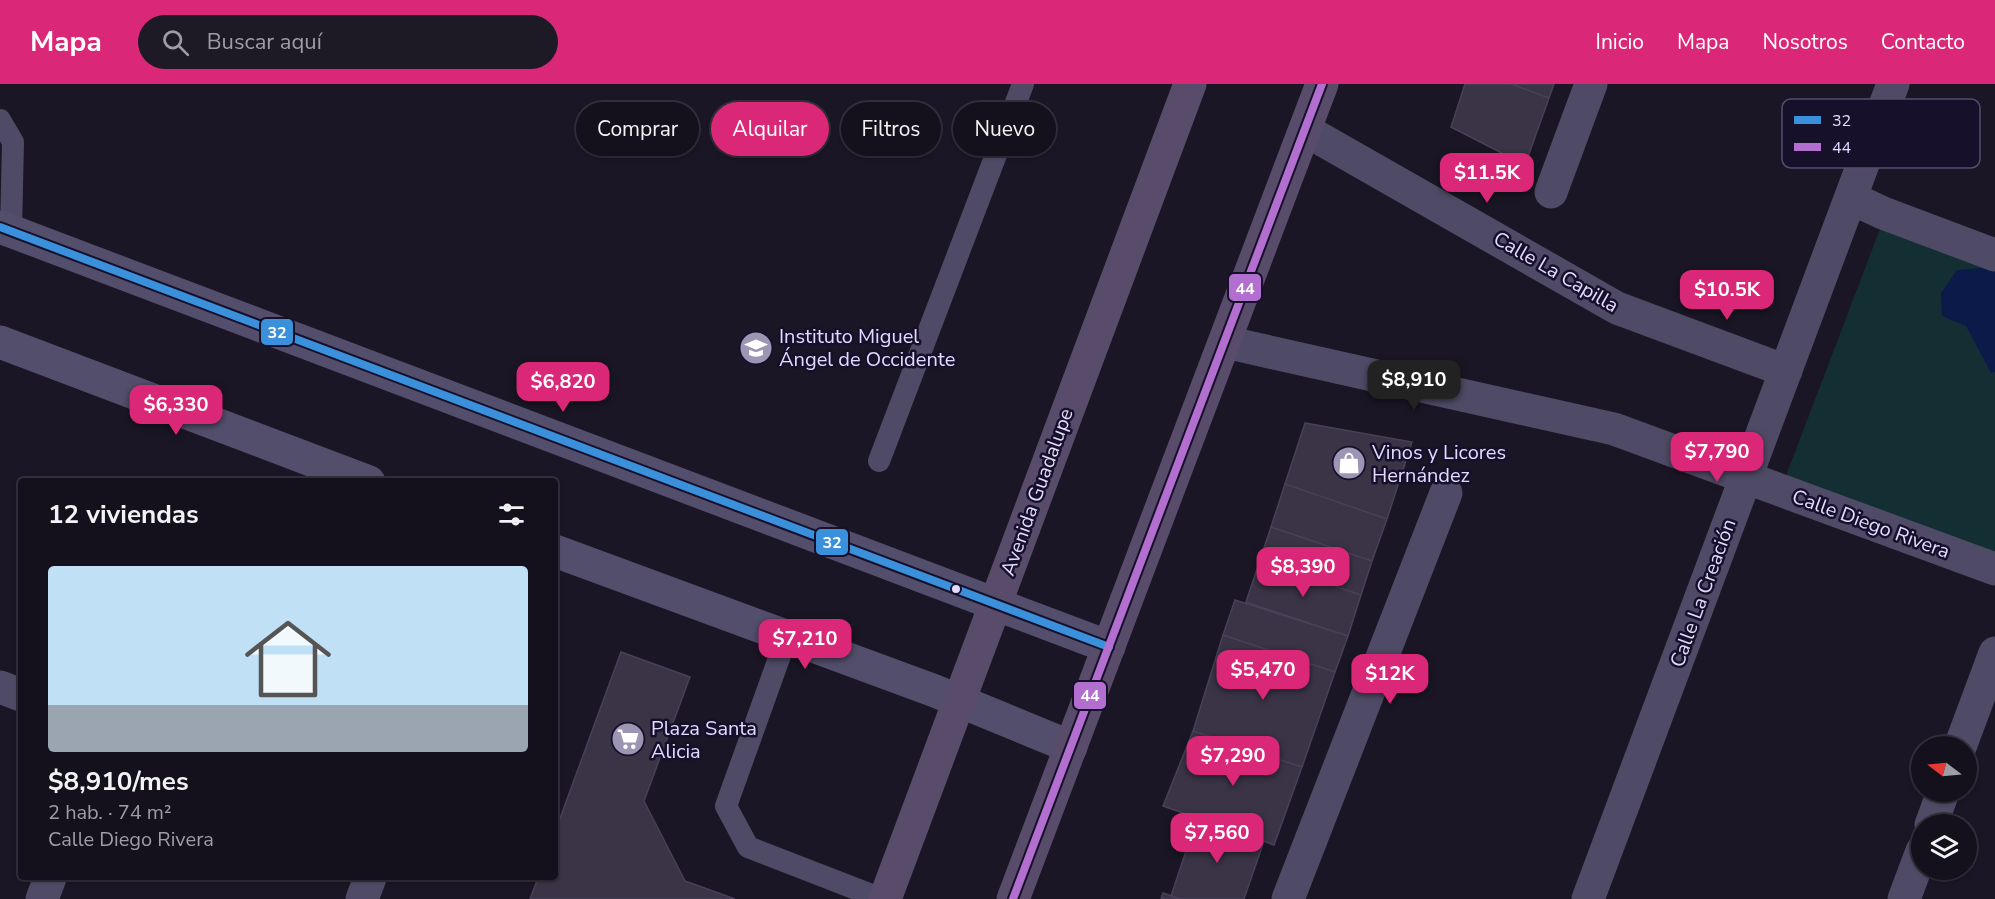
<!DOCTYPE html>
<html lang="es">
<head>
<meta charset="utf-8">
<style>
  body { margin:0; font-family:"Nunito Sans",sans-serif; background:#1d1925; color:#f1f3f6; height:100vh; display:flex; flex-direction:column; font-size:22px; white-space:nowrap }
  * { box-sizing:border-box; margin:0 }
  p { font-size:20px; color:#9d9da3 }
  .icon { flex:none; width:33px; height:33px; fill:none; stroke:currentColor; stroke-width:2; stroke-linecap:round; stroke-linejoin:round }
  .map { position:relative; flex:1; overflow:hidden }
  .details { position:absolute; left:18px; top:394px; width:540px; height:402px; display:flex; flex-direction:column; background:#14101c; border-radius:6px; box-shadow:0 2px 4px #0004,0 0 0 2px #33303b }
  .details>* { flex:none }
  .top-card { position:absolute; left:576px; top:18px; width:570px; height:54px; display:flex; gap:12px }
  .needle { width:39px; rotate:286deg }
  .buttons { position:absolute; left:1911px; top:652px; display:grid; gap:12px }
  .buttons a { display:grid; place-items:center; width:66px; height:66px; border-radius:50%; background:#14101c; box-shadow:0 2px 4px #0004,0 0 0 2px #33303b; font-size:30px }
  .price { position:absolute; translate:-50% -51px; padding:0 14px; border-radius:12px; background:#db2777; color:#fff; font-size:20px; line-height:39px; filter:drop-shadow(0 2px 3px #0008) }
  .price::after { content:''; position:absolute; left:50%; top:36px; width:18px; height:14px; margin-left:-9px; background:inherit; clip-path:polygon(0 0,100% 0,50% 100%) }
  .price.on { background:#222; color:#fff }
  ul { padding:0; list-style:none }
  li { display:grid; align-content:center; gap:12px; height:318px; padding:0 30px }
  li+li { border-top:2px solid #33303b }
  li span { display:grid; place-items:center; height:186px; border-radius:6px; color:#555 }
  li>.icon { margin-inline-start:auto }
  span .icon { width:108px; height:108px; fill:#fffc; stroke-width:1 }
  li b { font-size:26px }
  h2 { display:flex; justify-content:space-between; align-items:center; height:72px; padding:0 30px; font-size:26px }
  .chip { padding:0 21px; border-radius:27px; background:#14101c; box-shadow:0 2px 4px #0004,0 0 0 2px #33303b; font-size:21px; line-height:54px }
  .chip.on { background:#db2777; color:#fff }
  header { display:flex; align-items:center; gap:36px; box-sizing:border-box; height:84px; padding:0 30px; background:#db2777; color:#fff }
  header strong { font-size:28px }
  nav { display:flex; gap:33px; margin-inline-start:auto; font-size:21px }
  .search { width:420px; height:54px; background:#1d1925; display:flex; align-items:center; gap:15px; box-sizing:border-box; padding:0 21px; border-radius:33px; color:#9d9da3; font-size:22px }
  .map>svg:first-child { display:block }
</style>
</head>
<body>
<header>
<strong>Mapa</strong>
<div class="search"><svg class="icon" aria-label="search" viewBox="0 0 24 24"><circle cx="10" cy="10" r="6"/><path d="M15 15l6 6"/></svg>Buscar aquí</div>
<nav><a>Inicio</a><a>Mapa</a><a>Nosotros</a><a>Contacto</a></nav>
</header>
<div class="map">
<svg width="1995" height="815" viewBox="0 0 1995 815">
  <rect width="100%" height="100%" fill="#1a1625"/>
  <!-- green -->
  <path fill="#142f33" d="M1880,145L1995,188V474L1784,397Z"/>
  <!-- water -->
  <path fill="#0b1a48" d="M1982,184L1995,188V288L1991,289L1966,242L1942,232L1941,209L1957,186Z"/>
  <!-- building -->
  <path fill="#3a3446" stroke="#484158" stroke-width="1.5" d="M1465,0H1511L1549,14L1525,81L1451,43Z
    M1511,0H1554L1549,14Z
    M1305,339L1412,358L1387,435L1285,400Z
    M1285,400L1387,435L1372,477L1271,443Z
    M1271,443L1372,477L1361,511L1260,476Z
    M1260,476L1361,511L1348,552L1246,518Z
    M1235,516L1348,552L1335,588L1223,551Z
    M1223,551L1335,588L1302,683L1193,647Z
    M621,568L690,593L644,717L685,797L735,815H530L538,794H555V748Z
    M1193,647L1302,683L1274,761L1163,722Z
    M1197,734L1264,757L1244,815H1180L1171,812Z
    M1163,809L1181,815H1161Z"/>
  <g fill="none" stroke-linecap="round" stroke-linejoin="round">
    <!-- lane -->
    <path stroke="#4f4b66" stroke-width="22" d="M0,36L13,58L11,147
      M879,377L1023,0
      M787,552L726,722L748,763L882,815"/>
    <!-- street -->
    <path stroke="#4f4b66" stroke-width="33" d="M1305,46L1617,224L1786,287
      M1551,108L1591,0
      M1851,114L1883,129L1995,171
      M1225,258L1614,345L1995,485
      M0,603L21,611
      M1960,663L1995,569
      M1931,741L1943,708
      M42,815L50,794
      M362,815L370,794
      M1288,815L1446,409
      M1588,815L1893,0
      M1904,815L1922,767"/>
    <!-- secondary -->
    <path stroke="#534e6b" stroke-width="33" d="M0,143L1109,563
      M0,258L369,398
      M555,467L935,607L1071,663"/>
    <!-- primary -->
    <path stroke="#594c6a" stroke-width="33" d="M885,815L1190,0
      M1013,815L1322,0"/>
    <!-- bus-1 casing -->
    <g stroke="#17102b" stroke-width="12">
      <path id="bus-1" d="M0,143L1109,563"/>
    </g>
    <!-- bus-2 casing -->
    <g stroke="#17102b" stroke-width="12">
      <path id="bus-2" d="M1013,815L1322,0"/>
    </g>
    <!-- bus-1 -->
    <use href="#bus-1" stroke="#3a90db" stroke-width="8"/>
    <!-- bus-2 -->
    <use href="#bus-2" stroke="#b36fd0" stroke-width="8"/>
  </g>
  <!-- icons -->
  <defs>
    <g id="school-disc" transform="scale(1.725)"><circle r="9.5" fill="#9c95b3" stroke="#17102b"/><path d="M0-5L7-2L0 1L-7-2ZM-4 1L0 2.5L4 1V4Q0 6-4 4Z" fill="#fff"/></g>
    <g id="shop-disc" transform="scale(1.725)"><circle r="9.5" fill="#9c95b3" stroke="#17102b"/><path d="M-5-2.5h2.3a2.7 3.5 0 0 1 5.4 0H5L5.5 6h-11ZM-1.5-2.5h3a1.5 2.3 0 0 0-3 0Z" fill="#fff"/></g>
    <g id="supermarket-disc" transform="scale(1.725)"><circle r="9.5" fill="#9c95b3" stroke="#17102b"/><path d="M-6-5.5h2.5l.6 2H6L4.5 2H-2.5L-4.4-4H-6ZM-1.5 3.2a1.3 1.3 0 1 0 .1 0ZM3 3.2a1.3 1.3 0 1 0 .1 0Z" fill="#fff"/></g>
  </defs>
  <g fill-rule="evenodd">
    <use href="#school-disc" x="756" y="264"/>
    <use href="#shop-disc" x="1349" y="379"/>
    <use href="#supermarket-disc" x="628" y="655"/>
  </g>
  <!-- markers -->
  <circle fill="#e2daff" stroke="#17102b" stroke-width="2" cx="956" cy="505" r="5"/>
  <g text-anchor="middle" dominant-baseline="central" stroke-width="5" stroke-linejoin="round" paint-order="stroke">
    <!-- street labels -->
    <g font-size="20" fill="#e2daff" stroke="#17102b">
      <text transform="translate(1556 188) rotate(30)">Calle La Capilla</text>
      <text transform="translate(1037 408) rotate(-70)">Avenida Guadalupe</text>
      <text transform="translate(1871 440) rotate(20)">Calle Diego Rivera</text>
      <text transform="translate(1703 509) rotate(-70)">Calle La Creación</text>
    </g>
    <!-- poi labels -->
    <g font-size="20" fill="#e2daff" stroke="#17102b" text-anchor="start">
      <text x="779" y="252">Instituto Miguel<tspan x="779" dy="23">Ángel de Occidente</tspan></text>
      <text x="1372" y="368">Vinos y Licores<tspan x="1372" dy="23">Hernández</tspan></text>
      <text x="651" y="644">Plaza Santa<tspan x="651" dy="23">Alicia</tspan></text>
    </g>
  </g>
  <!-- legend -->
  <rect x="1782" y="15" width="198" height="69" rx="9" fill="#17102b" stroke="#544d6b" stroke-width="1.5"/>
  <rect x="1794" y="32" width="27" height="8" fill="#3a90db"/>
  <rect x="1794" y="59" width="27" height="8" fill="#b36fd0"/>
  <g font-size="16" fill="#e2daff">
    <text x="1832" y="42">32</text>
    <text x="1832" y="69">44</text>
  </g>
  <g stroke="#17102b" stroke-width="2">
    <rect x="1228" y="189" width="34" height="29" rx="6" fill="#b36fd0"/>
    <rect x="260" y="234" width="34" height="28" rx="6" fill="#3a90db"/>
    <rect x="815" y="444" width="34" height="28" rx="6" fill="#3a90db"/>
    <rect x="1073" y="597" width="34" height="29" rx="6" fill="#b36fd0"/>
  </g>
  <g font-size="16" text-anchor="middle" font-weight="bold" fill="#fff">
    <text x="1245" y="210">44</text>
    <text x="277" y="254">32</text>
    <text x="832" y="464">32</text>
    <text x="1090" y="617">44</text>
  </g>
</svg>
<div class="buttons">
<a><svg class="needle" viewBox="-14 -14 28 28"><path d="M0-13l5 13h-10z" fill="#e53935"/><path d="M0 13l5-13h-10z" fill="#9d9da3"/></svg></a>
<a><svg class="icon" aria-label="layers" viewBox="0 0 24 24"><path d="M12 4l9 5-9 5-9-5zM3 14l9 5 9-5"/></svg></a>
</div>
<b class="price" style="left:1487px;top:120px">$11.5K</b>
<b class="price" style="left:1727px;top:237px">$10.5K</b>
<b class="price on" style="left:1414px;top:327px">$8,910</b>
<b class="price" style="left:563px;top:329px">$6,820</b>
<b class="price" style="left:176px;top:352px">$6,330</b>
<b class="price" style="left:1717px;top:399px">$7,790</b>
<b class="price" style="left:1303px;top:514px">$8,390</b>
<b class="price" style="left:805px;top:586px">$7,210</b>
<b class="price" style="left:1263px;top:617px">$5,470</b>
<b class="price" style="left:1390px;top:621px">$12K</b>
<b class="price" style="left:1233px;top:703px">$7,290</b>
<b class="price" style="left:1217px;top:780px">$7,560</b>
<div class="top-card">
<a class="chip">Comprar</a>
<a class="chip on">Alquilar</a>
<a class="chip">Filtros</a>
<a class="chip">Nuevo</a>
</div>
<section class="details">
<h2>12 viviendas<svg class="icon" aria-label="filters" viewBox="0 0 24 24"><path d="M4 7h16M4 17h16"/><circle cx="9" cy="7" r="2"/><circle cx="15" cy="17" r="2"/></svg></h2>
<ul>
<li><span style="background:linear-gradient(#bfe0f5 75%,#9aa5b1 0)"><svg class="icon" aria-label="home" viewBox="0 0 24 24"><path d="M3 11l9-7 9 7M6 9v11h12V9"/></svg></span><div><b>$8,910/mes</b><p>2 hab. · 74 m²</p><p>Calle Diego Rivera</p></div></li>
</ul>
</section>
</div>
</body>
</html>
